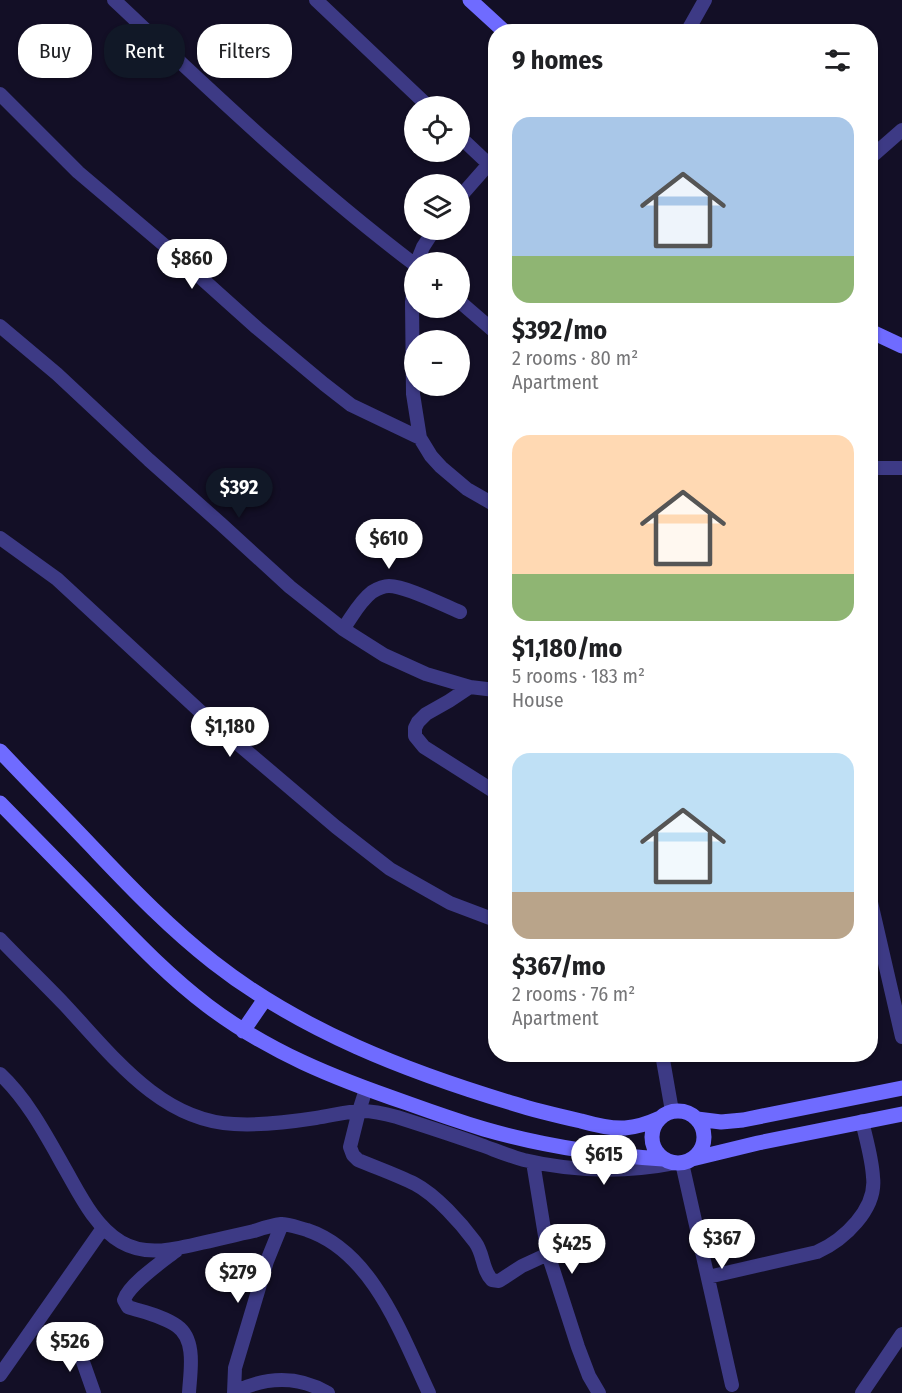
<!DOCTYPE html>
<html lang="en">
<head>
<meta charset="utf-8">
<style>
  body { margin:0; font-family:"Fira Sans Condensed",sans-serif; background:#f2f2f2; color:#202124; height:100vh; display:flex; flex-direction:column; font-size:22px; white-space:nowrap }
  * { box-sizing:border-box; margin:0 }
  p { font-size:20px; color:#757577 }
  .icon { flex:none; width:33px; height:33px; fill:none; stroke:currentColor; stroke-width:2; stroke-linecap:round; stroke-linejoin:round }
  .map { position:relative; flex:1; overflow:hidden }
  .sheet { position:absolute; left:488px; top:24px; width:390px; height:1038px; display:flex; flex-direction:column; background:#fff; border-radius:24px; box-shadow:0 2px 4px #0004 }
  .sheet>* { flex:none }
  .guide { position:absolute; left:18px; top:24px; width:380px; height:54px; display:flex; gap:12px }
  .tools { position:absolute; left:404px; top:96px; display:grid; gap:12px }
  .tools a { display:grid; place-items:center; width:66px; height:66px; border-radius:50%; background:#fff; box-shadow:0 2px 4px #0004; font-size:30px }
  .price { position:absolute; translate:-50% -51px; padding:0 14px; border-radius:21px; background:#fff; color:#222; font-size:20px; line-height:39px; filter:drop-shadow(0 2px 3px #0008) }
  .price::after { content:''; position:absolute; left:50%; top:36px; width:18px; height:14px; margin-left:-9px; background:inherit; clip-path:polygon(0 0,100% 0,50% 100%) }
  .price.selected { background:#111827; color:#fff }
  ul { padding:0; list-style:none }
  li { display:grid; align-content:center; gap:12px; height:318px; padding:0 24px }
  li span { display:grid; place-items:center; height:186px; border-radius:18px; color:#555 }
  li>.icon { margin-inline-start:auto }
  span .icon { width:108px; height:108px; fill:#fffc; stroke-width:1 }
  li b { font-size:26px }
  h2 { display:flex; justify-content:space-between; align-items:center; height:72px; padding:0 24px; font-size:26px }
  .pill { padding:0 21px; border-radius:24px; background:#fff; box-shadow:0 2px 4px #0004; font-size:21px; line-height:54px }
  .pill.selected { background:#111827; color:#fff }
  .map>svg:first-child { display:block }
</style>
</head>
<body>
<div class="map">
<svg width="902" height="1393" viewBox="0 0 902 1393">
  <rect width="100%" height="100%" fill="#130f26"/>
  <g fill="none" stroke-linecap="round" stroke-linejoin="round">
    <!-- street -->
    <path stroke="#3d3a85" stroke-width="14" d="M114,0C211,91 307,183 414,264
      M316,0L428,106
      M687,32L705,0
      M0,94L78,172L170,250L257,328L324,384L351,405L420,438
      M459,136L495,170
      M870,158L902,130
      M459,198L495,157
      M417,262L423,247L434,230
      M414,284L412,302L413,394L420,438L431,456L441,467L467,489L495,505
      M459,301L495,332
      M0,326L57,374L149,460L221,524L290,587L343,629L384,655L426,674L470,687L495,690
      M870,468H902
      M0,538L57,579L204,715L336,827L390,869L450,903L495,920
      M343,629C352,617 359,602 372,592C377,589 383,586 389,586C406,586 443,605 460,612
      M470,687L449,701L426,714L418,722L415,728V736L424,747L495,792
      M870,898L902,1037
      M0,939C21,961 43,982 64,1004C111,1054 160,1121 234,1124C261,1126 290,1122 316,1118C331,1116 347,1111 362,1111C374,1111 386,1114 397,1117C425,1126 453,1135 481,1145C495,1150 509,1156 524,1160C575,1172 625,1173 676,1163
      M662,1054L672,1111
      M0,1074C27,1099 46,1135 64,1167C79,1193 94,1226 121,1242C145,1256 171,1250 197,1244C216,1240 235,1235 254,1231C263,1228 272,1225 281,1224C289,1224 299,1228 307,1230C373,1252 402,1336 429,1393
      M366,1089L359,1111L350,1147L353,1155L358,1160C377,1168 397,1175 415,1184C436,1195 461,1223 475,1242C484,1254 482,1270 492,1280L499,1281L522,1266L548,1254
      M533,1162L548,1254L578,1347L589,1376L599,1393
      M682,1163L732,1385
      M177,1250C163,1261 129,1284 124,1300L128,1307C143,1312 163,1316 177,1326C197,1340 190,1373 189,1393
      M708,1277L817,1252C844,1240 877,1209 873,1177C872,1158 866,1139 862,1121
      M76,1342L94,1393
      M0,1375L103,1228
      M234,1392C265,1377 297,1375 328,1393
      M234,1393L235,1368L267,1261L282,1224
      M862,1393L902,1334"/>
    <!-- secondary -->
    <path stroke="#6f6bff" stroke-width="15" d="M470,0L505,32
      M870,331L902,346
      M0,751C32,785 65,818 97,852C134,891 171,929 213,962C301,1031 408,1072 515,1104C537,1111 559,1116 581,1121C595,1125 610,1129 625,1128C638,1127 649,1123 660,1118
      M0,803C36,840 72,876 108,913C140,946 171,978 208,1006C269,1052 334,1078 407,1103C432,1112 458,1121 484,1129C543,1146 603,1155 663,1159
      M243,1031L265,999
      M652 1137a26 26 0 1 1 52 0a26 26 0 1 1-52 0Z
      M697,1119L721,1122L743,1120L902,1088
      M692,1159L758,1143L902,1114"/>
  </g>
</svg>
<div class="tools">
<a><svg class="icon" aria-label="locate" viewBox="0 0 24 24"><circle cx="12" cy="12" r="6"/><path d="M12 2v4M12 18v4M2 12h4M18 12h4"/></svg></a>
<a><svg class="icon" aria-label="layers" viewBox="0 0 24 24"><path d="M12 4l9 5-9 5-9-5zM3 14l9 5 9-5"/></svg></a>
<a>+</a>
<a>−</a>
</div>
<b class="price" style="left:192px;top:290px">$860</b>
<b class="price selected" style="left:239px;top:519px">$392</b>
<b class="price" style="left:389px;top:570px">$610</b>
<b class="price" style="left:230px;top:758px">$1,180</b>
<b class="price" style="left:604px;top:1186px">$615</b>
<b class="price" style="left:722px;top:1270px">$367</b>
<b class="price" style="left:572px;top:1275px">$425</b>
<b class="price" style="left:238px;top:1304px">$279</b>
<b class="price" style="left:70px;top:1373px">$526</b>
<div class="guide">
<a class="pill">Buy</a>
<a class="pill selected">Rent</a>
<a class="pill">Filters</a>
</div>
<section class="sheet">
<h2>9 homes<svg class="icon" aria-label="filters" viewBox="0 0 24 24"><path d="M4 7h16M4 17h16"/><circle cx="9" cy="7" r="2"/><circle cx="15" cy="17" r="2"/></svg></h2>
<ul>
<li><span style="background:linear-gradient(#a9c7e8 75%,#8fb573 0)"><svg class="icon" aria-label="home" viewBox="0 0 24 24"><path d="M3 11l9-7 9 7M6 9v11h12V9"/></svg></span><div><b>$392/mo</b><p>2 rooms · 80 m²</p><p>Apartment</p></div></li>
<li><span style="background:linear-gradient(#ffd9b3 75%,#8fb573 0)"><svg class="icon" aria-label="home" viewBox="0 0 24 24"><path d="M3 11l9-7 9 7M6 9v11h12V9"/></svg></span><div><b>$1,180/mo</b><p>5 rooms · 183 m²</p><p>House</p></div></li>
<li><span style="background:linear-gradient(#bfe0f5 75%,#b9a48a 0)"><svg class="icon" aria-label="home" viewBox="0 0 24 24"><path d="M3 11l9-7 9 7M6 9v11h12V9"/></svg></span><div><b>$367/mo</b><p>2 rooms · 76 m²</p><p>Apartment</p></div></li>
</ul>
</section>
</div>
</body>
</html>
